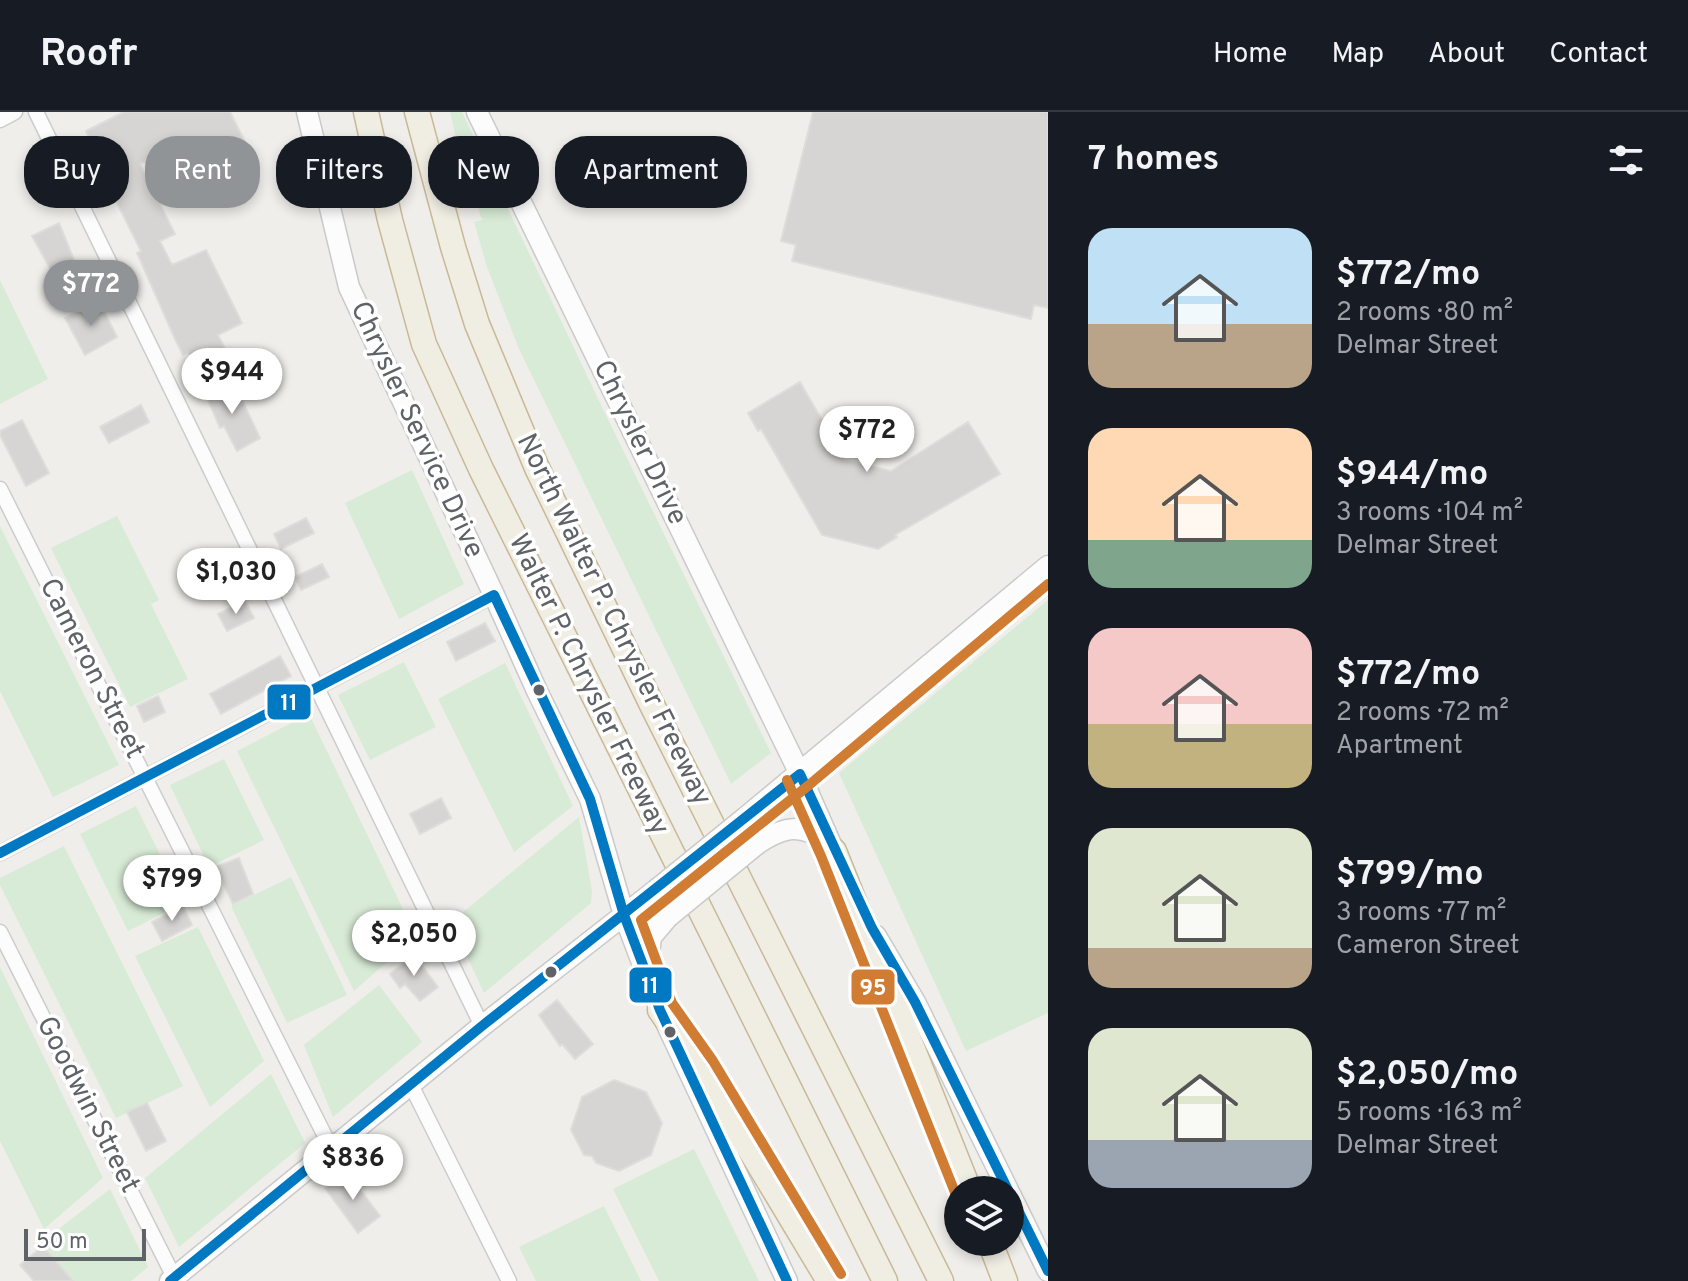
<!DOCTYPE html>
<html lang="en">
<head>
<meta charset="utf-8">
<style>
  body { margin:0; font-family:Overpass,sans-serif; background:#20242c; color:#f1f3f6; height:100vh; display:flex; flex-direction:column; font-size:30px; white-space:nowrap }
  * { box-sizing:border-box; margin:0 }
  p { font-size:26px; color:#9ea1a6 }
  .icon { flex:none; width:44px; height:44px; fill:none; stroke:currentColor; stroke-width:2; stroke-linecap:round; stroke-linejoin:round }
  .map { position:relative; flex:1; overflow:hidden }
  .sheet { display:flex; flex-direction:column; background:#171b24; width:640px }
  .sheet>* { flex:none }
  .top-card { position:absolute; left:24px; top:24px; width:760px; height:72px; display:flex; gap:16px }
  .fabs { position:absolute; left:944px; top:1064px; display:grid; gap:16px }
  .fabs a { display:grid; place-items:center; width:80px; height:80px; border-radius:50%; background:#171b24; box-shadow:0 4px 12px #0003; font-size:40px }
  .scale { position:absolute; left:24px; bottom:20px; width:122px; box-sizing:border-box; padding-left:8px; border:4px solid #5f6368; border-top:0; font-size:22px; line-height:28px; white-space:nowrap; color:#5f6368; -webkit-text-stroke:6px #fff; paint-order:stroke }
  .price { position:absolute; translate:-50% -68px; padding:0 18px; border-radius:28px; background:#fff; color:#222; font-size:26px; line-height:52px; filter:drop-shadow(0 2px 4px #0008) }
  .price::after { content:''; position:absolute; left:50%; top:48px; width:24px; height:18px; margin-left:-12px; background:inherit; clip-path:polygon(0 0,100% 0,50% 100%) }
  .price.current { background:#919496; color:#fff }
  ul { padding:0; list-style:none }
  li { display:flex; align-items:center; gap:24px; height:200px; padding:0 40px }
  li span { display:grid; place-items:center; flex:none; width:224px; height:160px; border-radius:24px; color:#555 }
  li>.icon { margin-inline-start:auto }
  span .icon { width:96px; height:96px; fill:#fffc; stroke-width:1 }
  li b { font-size:34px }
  h2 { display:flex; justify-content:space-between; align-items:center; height:96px; padding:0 40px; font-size:34px }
  .tag { padding:0 28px; border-radius:32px; background:#171b24; box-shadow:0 4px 12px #0003; font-size:28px; line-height:72px }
  .tag.current { background:#919496; color:#fff }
  header { display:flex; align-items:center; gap:48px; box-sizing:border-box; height:112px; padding:0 40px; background:#171b24; border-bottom:2px solid #363941 }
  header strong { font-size:38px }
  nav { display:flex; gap:44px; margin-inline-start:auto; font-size:28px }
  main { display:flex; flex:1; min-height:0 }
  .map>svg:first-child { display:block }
</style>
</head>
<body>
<header>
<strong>Roofr</strong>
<nav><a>Home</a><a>Map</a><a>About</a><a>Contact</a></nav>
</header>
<main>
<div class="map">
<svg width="1048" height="1169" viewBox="0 0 1048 1169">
  <rect width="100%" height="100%" fill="#efeeea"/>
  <!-- green -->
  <path fill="#d8ebd6" d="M450,0H462L601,293L771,641L731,672L519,237L487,155L474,110L482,108L457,31Z
    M0,168L48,267L0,292Z
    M412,358L464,472L399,507L345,391Z
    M117,404L159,488L151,492L188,567L130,595L51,436Z
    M0,414L119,653L53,685L0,579Z
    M1048,488V901L966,939L839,661Z
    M404,550L436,615L370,648L338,583Z
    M505,551L573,694L514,740L438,587Z
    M309,602L416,824L354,879L237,639Z
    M224,647L264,728L209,755L170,673Z
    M136,694L184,791L128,819L80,722Z
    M579,705L592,779L591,791L484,881L451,810Z
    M64,734L183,974L116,1006L0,773V766Z
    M291,765L347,883L287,911L231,794Z
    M198,815L264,949L210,995L135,844Z
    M0,855L103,1066L44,1117L0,1029Z
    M379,873L422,930L333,1005L304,933Z
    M271,962L305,1031L179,1135L145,1066Z
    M694,1037L759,1169H659L613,1077Z
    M110,1077L148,1155L131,1169H73L42,1130Z
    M604,1094L641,1169H536L519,1135Z"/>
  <!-- building -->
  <path fill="#d6d5d3" stroke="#deddd9" stroke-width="2" d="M124,0H230L246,32L189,62L175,34L140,52L175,122L160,129L172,153L206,138L242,211L218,223L228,242L198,259L188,240L183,243L175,227L137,141L141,139L103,63L96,66L81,35L91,30L86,19Z
    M813,0H1048V196L1034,193L1031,207L792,149L796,133L781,129Z
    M59,111L74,148L52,160L32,124Z
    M99,189L117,225L85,243L65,206Z
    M229,270L238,292L243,290L260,326L237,339L224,314L220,316L205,281Z
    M800,270L845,348L891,359L968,310L1000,362L895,423L897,425L878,437L822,423L761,317L758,319L748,301Z
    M141,293L149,310L109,331L100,315Z
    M22,308L49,361L26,374L0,323V319Z
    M306,406L314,421L281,437L274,422Z
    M227,449L235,467L206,480L198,462Z
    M322,452L329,465L301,478L295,465Z
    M245,489L254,506L227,519L218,502Z
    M485,511L495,529L456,549L447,530Z
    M280,544L291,564L221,602L210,582Z
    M158,584L165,600L144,610L137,594Z
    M441,686L451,706L420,722L410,702Z
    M239,746L253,782L233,792L215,755Z
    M183,794L192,813L162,829L152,810Z
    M414,843L438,875L420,889L405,872L400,876L390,862Z
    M557,888L593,932L575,947L562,932L560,934L539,903Z
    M614,968L646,980L662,1011L651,1043L619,1059L596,1051L592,1044L584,1043L571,1018L582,985Z
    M147,991L166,1029L146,1039L127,1000Z
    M347,1060L380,1104L358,1121L325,1076Z
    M43,1134L73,1169H34L20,1153Z"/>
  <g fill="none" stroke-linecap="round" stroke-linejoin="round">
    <!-- street casing -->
    <g stroke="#cbcccc" stroke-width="17">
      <path id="street" d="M36,0L482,914
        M0,8L15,0
        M0,377L332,1038
        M0,741L494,483
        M0,820L174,1165
        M411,973L509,1169"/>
    </g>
    <!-- secondary casing -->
    <g stroke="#cacacb" stroke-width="23">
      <path id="secondary" d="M307,0L349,175L494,483L537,579L590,687L624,803L660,898L787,1169
        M477,0L800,662L840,753
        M746,705L1048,454
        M757,732C786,713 800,712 830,730
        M876,824L915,890L1008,1078
        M647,858L651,825L668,805
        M1010,1082L1048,1159
        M170,1169L482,914L656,778"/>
    </g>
    <!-- highway casing -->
    <g stroke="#c8b996" stroke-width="27">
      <path id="highway" d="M366,0L390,108L424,232L481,357L885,1169
        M417,0L453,135L477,212L537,356L653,595L941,1169
        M834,739L969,1078
        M660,898L701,956L829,1169
        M990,1130L1005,1169"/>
    </g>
    <!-- street -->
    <use href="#street" stroke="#fdfcfc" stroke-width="14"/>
    <!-- secondary -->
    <use href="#secondary" stroke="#fdfcfc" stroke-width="20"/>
    <!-- highway -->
    <use href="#highway" stroke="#f0ede3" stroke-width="24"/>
    <!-- secondary-bridge casing -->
    <g stroke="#cacacb" stroke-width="23" stroke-linecap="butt">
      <path id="secondary-bridge" d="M656,778L746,705
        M668,805L757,732"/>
    </g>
    <!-- secondary-bridge -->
    <use href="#secondary-bridge" stroke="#fdfcfc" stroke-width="20"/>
    <!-- bus-1 casing -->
    <g stroke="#fff" stroke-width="16">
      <path id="bus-1" d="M0,741L494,483L590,687L624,803L660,898L787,1169
        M1010,1082L1048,1159
        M170,1169L482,914L800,662L872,816L915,890L1008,1078"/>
    </g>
    <!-- bus-2 casing -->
    <g stroke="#fff" stroke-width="16">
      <path id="bus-2" d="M787,668L821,744L956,1083
        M841,1162L713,949L672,891L641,808L809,673L1048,472"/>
    </g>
    <!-- bus-1 -->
    <use href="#bus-1" stroke="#0079c2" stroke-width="10"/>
    <!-- bus-2 -->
    <use href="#bus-2" stroke="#d07c32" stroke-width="10"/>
  </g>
  <!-- markers -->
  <g fill="#5f6368" stroke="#fff" stroke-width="3">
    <circle cx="539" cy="578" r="7"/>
    <circle cx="551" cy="860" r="7"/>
    <circle cx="670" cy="920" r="7"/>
  </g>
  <g text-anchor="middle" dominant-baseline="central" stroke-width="7" stroke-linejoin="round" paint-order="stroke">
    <!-- street labels -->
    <g font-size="28" fill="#5f6368" stroke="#fff">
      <text transform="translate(416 318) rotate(65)">Chrysler Service Drive</text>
      <text transform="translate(639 331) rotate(64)">Chrysler Drive</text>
      <text transform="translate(613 508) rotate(64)">North Walter P. Chrysler Freeway</text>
      <text transform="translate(91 557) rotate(63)">Cameron Street</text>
      <text transform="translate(588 573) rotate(64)">Walter P. Chrysler Freeway</text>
      <text transform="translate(87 993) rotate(63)">Goodwin Street</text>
    </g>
  </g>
  <g stroke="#fff" stroke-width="3">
    <rect x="266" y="571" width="46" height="38" rx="8" fill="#0079c2"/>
    <rect x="628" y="854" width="45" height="38" rx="8" fill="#0079c2"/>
    <rect x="850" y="856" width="46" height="38" rx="8" fill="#d07c32"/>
  </g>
  <g font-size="22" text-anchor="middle" font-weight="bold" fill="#fff">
    <text x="289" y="598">11</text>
    <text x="650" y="881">11</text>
    <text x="873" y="883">95</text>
  </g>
</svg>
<div class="fabs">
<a><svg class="icon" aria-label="layers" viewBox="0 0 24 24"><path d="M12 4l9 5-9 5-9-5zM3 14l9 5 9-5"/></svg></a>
</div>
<div class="scale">50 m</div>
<b class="price current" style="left:91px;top:216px">$772</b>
<b class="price" style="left:232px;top:304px">$944</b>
<b class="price" style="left:867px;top:362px">$772</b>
<b class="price" style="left:236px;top:504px">$1,030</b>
<b class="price" style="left:172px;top:811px">$799</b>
<b class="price" style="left:414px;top:866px">$2,050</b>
<b class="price" style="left:353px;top:1090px">$836</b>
<div class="top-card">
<a class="tag">Buy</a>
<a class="tag current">Rent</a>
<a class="tag">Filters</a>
<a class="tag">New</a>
<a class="tag">Apartment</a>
</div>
</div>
<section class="sheet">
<h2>7 homes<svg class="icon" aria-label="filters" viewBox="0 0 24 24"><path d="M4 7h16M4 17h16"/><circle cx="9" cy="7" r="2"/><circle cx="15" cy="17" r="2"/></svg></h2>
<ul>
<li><span style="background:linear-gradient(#bfe0f5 60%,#b9a48a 0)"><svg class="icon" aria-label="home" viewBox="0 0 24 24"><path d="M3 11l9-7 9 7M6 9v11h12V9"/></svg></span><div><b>$772/mo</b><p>2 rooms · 80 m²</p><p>Delmar Street</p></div></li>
<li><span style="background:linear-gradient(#ffd9b3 70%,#7fa58c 0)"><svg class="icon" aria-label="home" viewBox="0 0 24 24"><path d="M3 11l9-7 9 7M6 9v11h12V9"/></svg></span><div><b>$944/mo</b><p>3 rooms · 104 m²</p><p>Delmar Street</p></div></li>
<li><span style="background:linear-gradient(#f6c9c9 60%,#c2b280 0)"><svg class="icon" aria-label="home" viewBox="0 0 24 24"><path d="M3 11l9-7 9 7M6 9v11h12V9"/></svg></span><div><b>$772/mo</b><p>2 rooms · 72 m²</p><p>Apartment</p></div></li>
<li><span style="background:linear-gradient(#dfe7d0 75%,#b9a48a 0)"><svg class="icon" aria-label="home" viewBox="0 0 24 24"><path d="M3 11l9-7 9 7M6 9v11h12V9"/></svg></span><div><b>$799/mo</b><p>3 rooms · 77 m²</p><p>Cameron Street</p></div></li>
<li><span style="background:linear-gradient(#dfe7d0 70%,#9aa5b1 0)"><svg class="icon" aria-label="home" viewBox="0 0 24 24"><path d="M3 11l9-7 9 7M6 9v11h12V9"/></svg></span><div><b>$2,050/mo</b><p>5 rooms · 163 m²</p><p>Delmar Street</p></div></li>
</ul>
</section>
</main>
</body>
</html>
